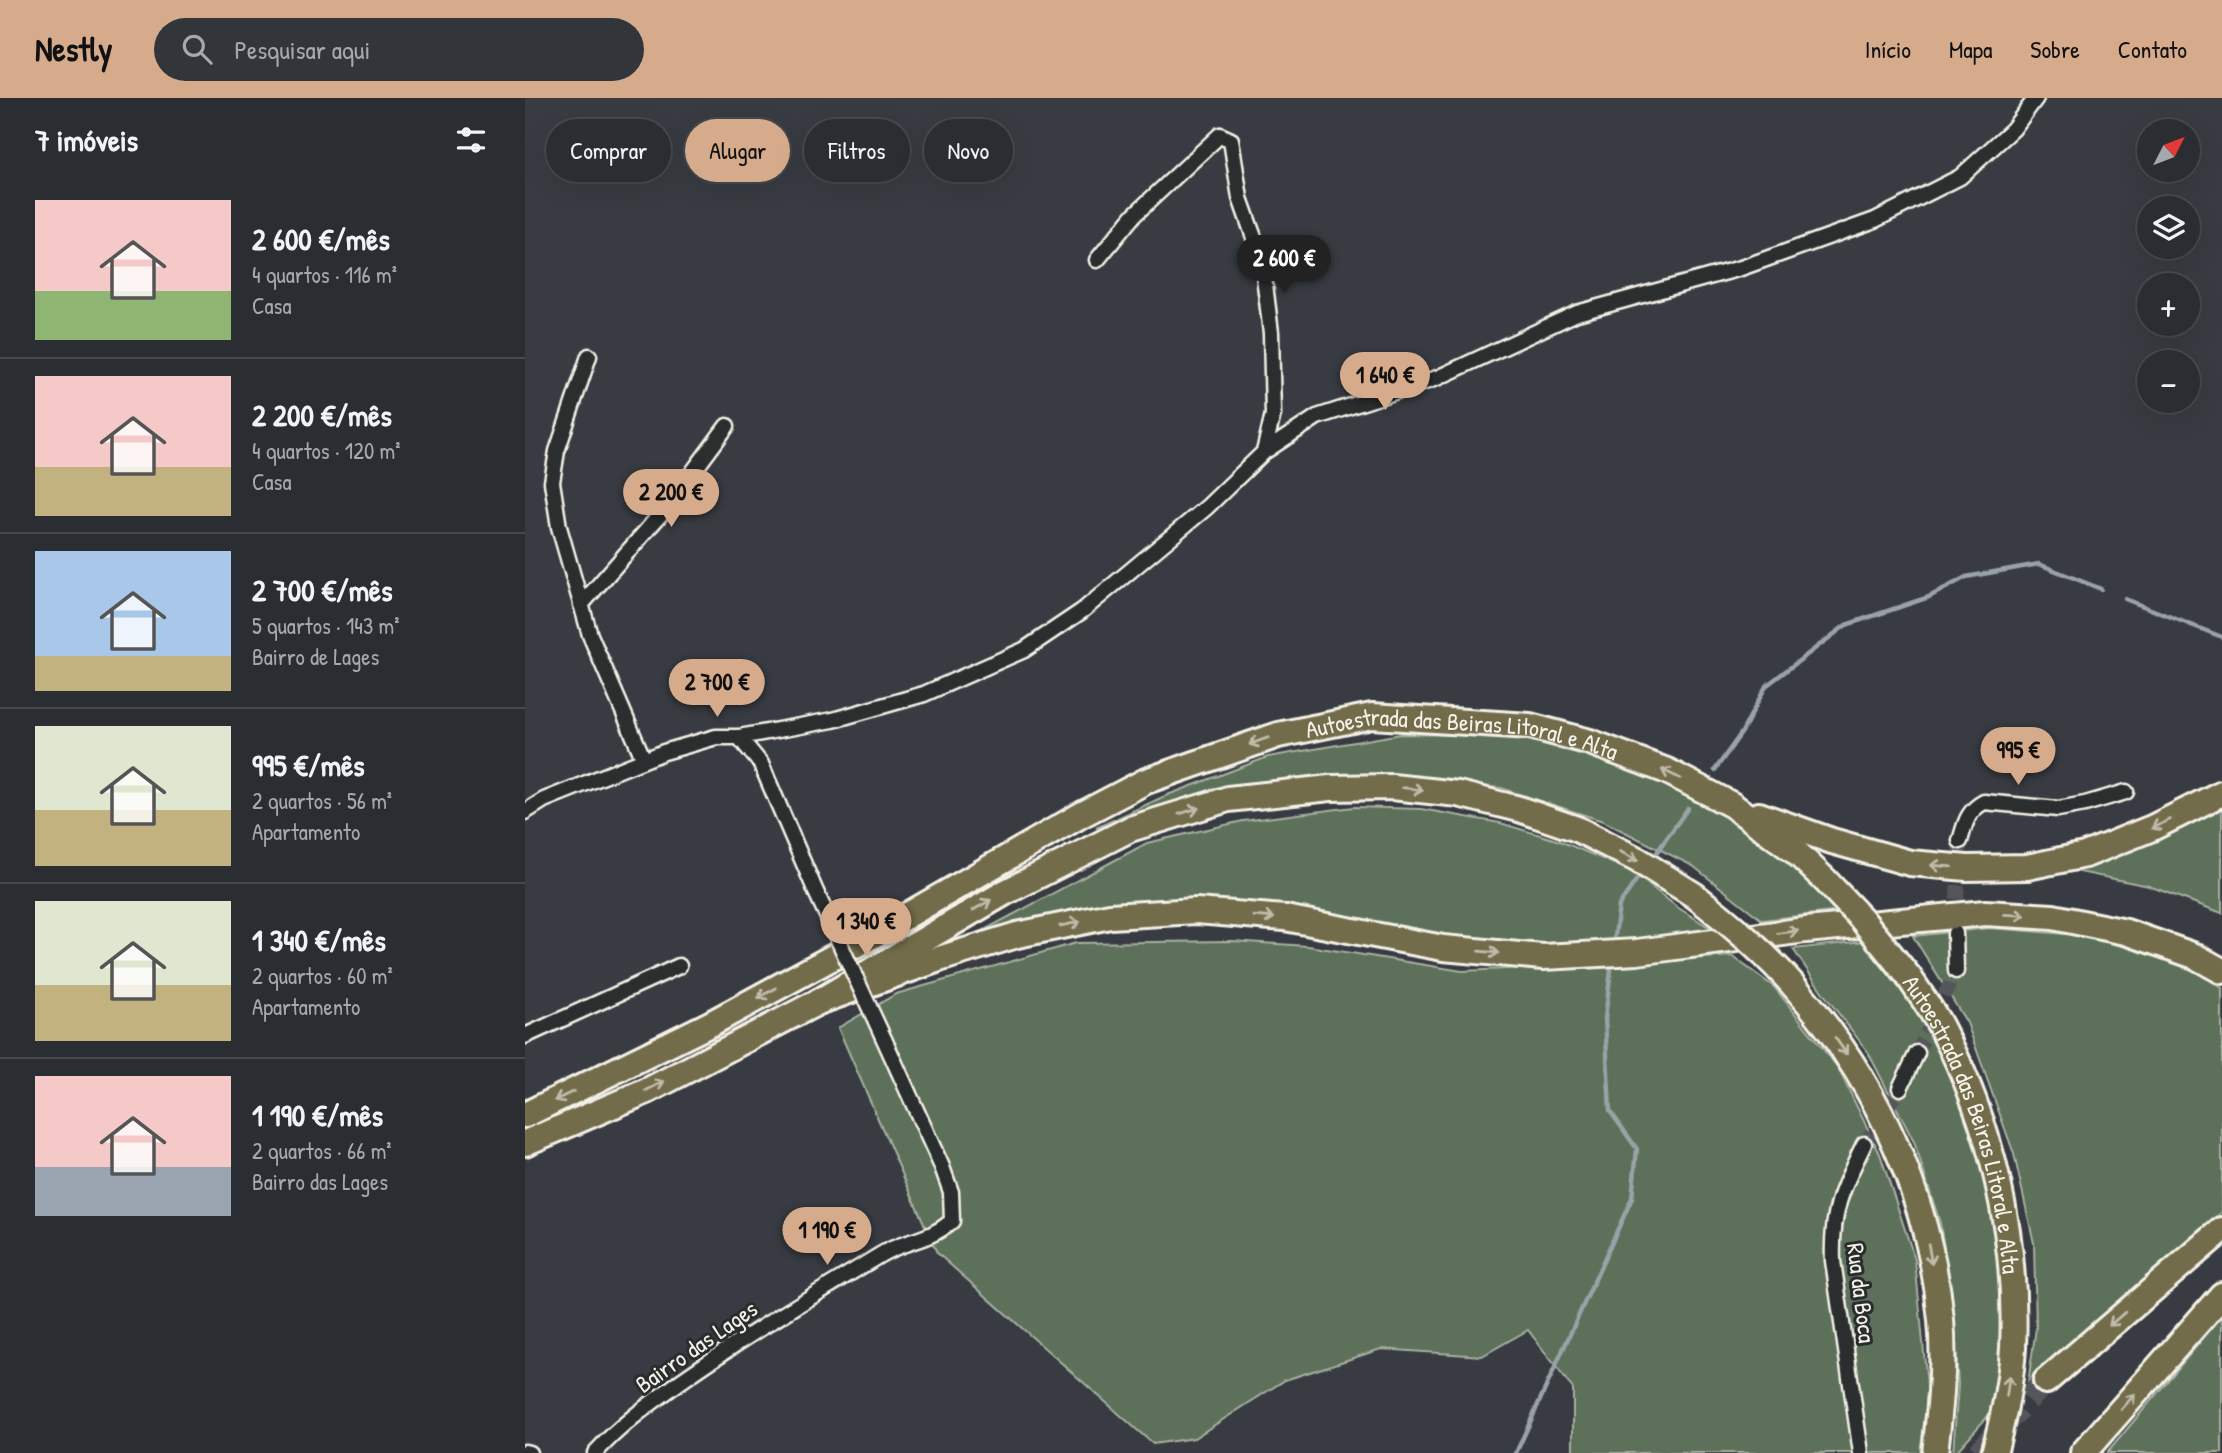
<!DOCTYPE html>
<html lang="pt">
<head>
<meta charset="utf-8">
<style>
  body { margin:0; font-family:"Patrick Hand",sans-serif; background:#32353a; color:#f1f3f6; height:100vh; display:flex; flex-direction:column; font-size:26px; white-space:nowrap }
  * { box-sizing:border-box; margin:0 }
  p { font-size:23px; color:#a5a8ac }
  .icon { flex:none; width:38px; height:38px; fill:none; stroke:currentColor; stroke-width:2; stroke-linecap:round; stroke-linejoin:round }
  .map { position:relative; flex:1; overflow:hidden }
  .panel { display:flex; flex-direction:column; background:#2a2d32; width:525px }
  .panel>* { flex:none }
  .banner { position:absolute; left:21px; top:21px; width:665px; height:63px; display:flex; gap:14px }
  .needle { width:46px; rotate:48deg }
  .buttons { position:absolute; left:1612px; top:21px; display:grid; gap:14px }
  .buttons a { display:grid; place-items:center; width:63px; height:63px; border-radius:50%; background:#2a2d32; box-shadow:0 7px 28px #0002,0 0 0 2px #46494d; font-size:35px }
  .price { position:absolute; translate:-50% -60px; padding:0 16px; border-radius:24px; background:#d6ab8b; color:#111; font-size:23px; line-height:46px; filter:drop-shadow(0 2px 4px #0008) }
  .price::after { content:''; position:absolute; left:50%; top:42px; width:21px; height:16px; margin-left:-10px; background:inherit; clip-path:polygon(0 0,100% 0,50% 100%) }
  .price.selected { background:#222; color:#fff }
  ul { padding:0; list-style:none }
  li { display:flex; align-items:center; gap:21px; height:175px; padding:0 35px }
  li+li { border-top:2px solid #46494d }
  li span { display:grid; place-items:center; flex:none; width:196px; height:140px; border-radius:0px; color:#555 }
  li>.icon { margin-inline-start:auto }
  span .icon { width:84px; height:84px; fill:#fffc; stroke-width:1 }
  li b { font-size:30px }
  h2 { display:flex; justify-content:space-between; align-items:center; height:84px; padding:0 35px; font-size:30px }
  .tag { padding:0 24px; border-radius:32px; background:#2a2d32; box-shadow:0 7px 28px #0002,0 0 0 2px #46494d; font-size:24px; line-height:63px }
  .tag.selected { background:#d6ab8b; color:#111 }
  header { display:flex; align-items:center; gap:42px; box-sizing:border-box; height:98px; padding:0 35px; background:#d6ab8b; color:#111 }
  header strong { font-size:33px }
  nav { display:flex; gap:38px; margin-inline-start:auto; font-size:24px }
  .search { width:490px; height:63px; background:#32353a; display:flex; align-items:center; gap:18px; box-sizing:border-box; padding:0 24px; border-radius:38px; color:#a5a8ac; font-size:26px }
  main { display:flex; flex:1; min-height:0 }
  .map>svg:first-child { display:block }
</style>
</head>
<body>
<header>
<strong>Nestly</strong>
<div class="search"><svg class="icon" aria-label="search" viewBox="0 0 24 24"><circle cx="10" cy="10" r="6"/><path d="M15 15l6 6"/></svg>Pesquisar aqui</div>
<nav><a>Início</a><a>Mapa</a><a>Sobre</a><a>Contato</a></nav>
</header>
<main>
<section class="panel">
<h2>7 imóveis<svg class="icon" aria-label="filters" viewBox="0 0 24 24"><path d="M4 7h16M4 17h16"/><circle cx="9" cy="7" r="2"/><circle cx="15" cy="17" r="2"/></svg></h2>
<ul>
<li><span style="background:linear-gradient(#f6c9c9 65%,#8fb573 0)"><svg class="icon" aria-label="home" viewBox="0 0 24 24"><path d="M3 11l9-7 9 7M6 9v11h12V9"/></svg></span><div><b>2 600 €/mês</b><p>4 quartos · 116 m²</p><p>Casa</p></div></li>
<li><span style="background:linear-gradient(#f6c9c9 65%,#c2b280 0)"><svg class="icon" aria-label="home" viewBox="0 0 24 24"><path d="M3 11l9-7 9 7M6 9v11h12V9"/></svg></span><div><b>2 200 €/mês</b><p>4 quartos · 120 m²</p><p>Casa</p></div></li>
<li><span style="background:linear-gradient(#a9c7e8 75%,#c2b280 0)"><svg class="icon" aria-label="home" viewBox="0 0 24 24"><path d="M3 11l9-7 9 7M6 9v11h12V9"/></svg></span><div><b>2 700 €/mês</b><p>5 quartos · 143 m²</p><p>Bairro de Lages</p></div></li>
<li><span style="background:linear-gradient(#dfe7d0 60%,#c2b280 0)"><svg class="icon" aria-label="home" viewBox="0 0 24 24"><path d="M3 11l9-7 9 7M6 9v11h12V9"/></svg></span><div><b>995 €/mês</b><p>2 quartos · 56 m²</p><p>Apartamento</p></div></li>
<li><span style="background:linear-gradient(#dfe7d0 60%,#c2b280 0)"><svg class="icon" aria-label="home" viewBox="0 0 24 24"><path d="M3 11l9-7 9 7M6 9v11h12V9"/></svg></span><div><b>1 340 €/mês</b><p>2 quartos · 60 m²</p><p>Apartamento</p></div></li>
<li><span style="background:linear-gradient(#f6c9c9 65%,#9aa5b1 0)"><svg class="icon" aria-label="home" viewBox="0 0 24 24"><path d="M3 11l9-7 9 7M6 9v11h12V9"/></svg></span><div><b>1 190 €/mês</b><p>2 quartos · 66 m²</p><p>Bairro das Lages</p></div></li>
</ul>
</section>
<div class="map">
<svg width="1697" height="1355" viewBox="0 0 1697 1355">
  <rect width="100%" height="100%" fill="#383c42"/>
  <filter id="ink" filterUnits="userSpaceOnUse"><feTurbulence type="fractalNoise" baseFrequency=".0143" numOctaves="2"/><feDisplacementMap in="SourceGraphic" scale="14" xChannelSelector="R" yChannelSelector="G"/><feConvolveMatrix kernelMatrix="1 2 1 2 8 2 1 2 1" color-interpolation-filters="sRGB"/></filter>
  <g filter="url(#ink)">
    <!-- green -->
    <path fill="#5b705a" stroke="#a8b0a1" stroke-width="2" d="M876,636L995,638L1075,657L1131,679L1235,736L1315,813L1237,822L1168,768L1078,723L976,690L873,679L740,684L571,730L640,698L743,659Z
      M1697,706V815L1624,788L1544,772Z
      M829,709L896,711L975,725L1035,743L1106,773L1152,809L1190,833L1135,840L1005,849L925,842L853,828L794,813L657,800L589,808L435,845L622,745L718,723Z
      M1465,830L1554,837L1653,862L1697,890V1114L1503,1285L1511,1230L1509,1145L1489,1056L1442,925L1388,838Z
      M707,843L783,848L937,873L1117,865L1207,858L1249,889L1313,970L1355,1056L1390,1162L1403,1297L1395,1355H1048V1291L1003,1232L957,1258L856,1251L760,1282L669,1340L628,1346L412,1155L313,930L371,896L551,845Z
      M1339,843L1415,945L1445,1017L1469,1123L1477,1202L1471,1309L1430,1355H1428L1433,1287L1429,1215L1415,1125L1389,1044L1343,954L1298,895L1268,851Z
      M1697,1218V1355H1582Z"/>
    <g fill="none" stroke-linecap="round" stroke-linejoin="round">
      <!-- stream -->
      <path stroke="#99a2a7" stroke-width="4.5" d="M1600,501L1697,539
        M1190,672L1217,634L1241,588L1321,527L1404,499L1441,479L1514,466L1576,491
        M1132,754L1163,710
        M1090,838L1094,807L1112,781
        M991,1355L1107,1100L1112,1051L1085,1013L1080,920L1086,872"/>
      <!-- street-tunnel -->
      <path stroke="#54575b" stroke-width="14" stroke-dasharray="14 7" stroke-linecap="butt" d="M1431,822L1435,743
        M1392,955L1431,873
        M1339,1046L1375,990"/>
      <!-- highway-tunnel -->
      <path stroke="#54575b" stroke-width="24" stroke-dasharray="24 12" stroke-linecap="butt" d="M1454,1355L1482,1322L1521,1283"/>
      <!-- street casing -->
      <g stroke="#f4f1e8" stroke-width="19">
        <path id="street" d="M572,162L609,117L695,37L706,42L715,100L737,162L746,235L748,316L739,354
          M64,258L32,353L27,384L34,429L65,537L119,662
          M56,507L142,409L202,328
          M214,639L308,622L399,596L499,552L557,513L682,409L739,354L792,319L912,280L1052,215L1216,170L1350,122L1435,79L1488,31L1511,0
          M0,714L19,702L139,654L191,639H214L236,666L291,794
          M1435,743C1440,726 1442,713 1459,704L1533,711L1560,706L1601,694
          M1430,835L1431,873
          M0,938L154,868
          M1375,990L1392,955
          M0,1354L4,1355
          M70,1355C95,1327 126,1305 156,1283C220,1238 288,1198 355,1157C379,1142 403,1144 427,1123L426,1094L417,1069L359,941
          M1336,1355L1308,1163C1306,1112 1317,1091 1339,1046"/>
      </g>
      <!-- highway casing -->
      <g stroke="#f4f1e8" stroke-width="30">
        <g id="highway">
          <path d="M1234,717L1307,743L1385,765L1442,770L1502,769L1560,757L1627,730L1697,695"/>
          <path id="s1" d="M1384,879C1395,896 1407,912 1416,929C1467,1026 1493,1140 1488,1250C1486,1285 1478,1321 1469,1355"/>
          <path d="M1274,894C1353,986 1405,1101 1416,1222C1420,1266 1415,1311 1410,1355"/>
          <path d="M293,904L414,861L492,837L585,818L671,813L760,820L918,850L1018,859L1112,854L1281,832L1460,815L1528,819L1601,834L1670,858L1697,873"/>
          <path id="s2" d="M0,1017L185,926L345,839L556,717L621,683L753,637L847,618L1005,628L1065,644L1142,673L1207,707L1272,755L1300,782"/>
          <path d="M0,1045L122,993L293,904L479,795L605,731L703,701L805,690L867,689L933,696L994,711L1052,731L1113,762L1169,797"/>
          <path d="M1521,1283L1697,1132"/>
          <path d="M1558,1355L1697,1197"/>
        </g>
      </g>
      <!-- street -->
      <use href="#street" stroke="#2a2d2e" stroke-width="14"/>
      <!-- highway -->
      <use href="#highway" stroke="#726c4b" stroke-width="24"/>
      <!-- street-bridge casing -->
      <g stroke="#f4f1e8" stroke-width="19" stroke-linecap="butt">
        <path id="street-bridge" d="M291,794L359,941"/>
      </g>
      <!-- highway-bridge casing -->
      <g stroke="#f4f1e8" stroke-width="30" stroke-linecap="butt">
        <path id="highway-bridge" d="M1300,782L1336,820L1384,879
          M1169,797C1207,827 1243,857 1274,894"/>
      </g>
      <!-- street-bridge -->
      <use href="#street-bridge" stroke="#2a2d2e" stroke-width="14"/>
      <!-- highway-bridge -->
      <use href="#highway-bridge" stroke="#726c4b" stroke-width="24"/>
    </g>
    <!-- one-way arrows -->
    <defs><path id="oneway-shaft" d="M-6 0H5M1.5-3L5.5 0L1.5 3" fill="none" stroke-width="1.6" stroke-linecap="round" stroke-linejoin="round" transform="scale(1.75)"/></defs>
    <g stroke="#c0bca9">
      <use href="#oneway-shaft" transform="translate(734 643) rotate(160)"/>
      <use href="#oneway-shaft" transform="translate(1146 676) rotate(-154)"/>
      <use href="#oneway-shaft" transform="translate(888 691) rotate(7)"/>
      <use href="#oneway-shaft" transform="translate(664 713) rotate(-17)"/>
      <use href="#oneway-shaft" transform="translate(1636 726) rotate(154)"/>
      <use href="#oneway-shaft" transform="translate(1104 758) rotate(27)"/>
      <use href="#oneway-shaft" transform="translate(1416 768) rotate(-175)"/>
      <use href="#oneway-shaft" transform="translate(457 807) rotate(-30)"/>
      <use href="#oneway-shaft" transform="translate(1490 817) rotate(3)"/>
      <use href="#oneway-shaft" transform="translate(739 819) rotate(5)"/>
      <use href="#oneway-shaft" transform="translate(545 826) rotate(-12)"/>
      <use href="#oneway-shaft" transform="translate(1263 834) rotate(-8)"/>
      <use href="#oneway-shaft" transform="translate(964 854) rotate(5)"/>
      <use href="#oneway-shaft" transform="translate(242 895) rotate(151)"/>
      <use href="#oneway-shaft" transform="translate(1316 948) rotate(55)"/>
      <use href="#oneway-shaft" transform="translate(130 988) rotate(-27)"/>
      <use href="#oneway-shaft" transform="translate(39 998) rotate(154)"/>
      <use href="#oneway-shaft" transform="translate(1405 1156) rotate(80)"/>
      <use href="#oneway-shaft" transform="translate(1592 1221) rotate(139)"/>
      <use href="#oneway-shaft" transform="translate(1483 1288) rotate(-82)"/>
      <use href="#oneway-shaft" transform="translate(1603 1304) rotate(-49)"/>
    </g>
  </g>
  <g text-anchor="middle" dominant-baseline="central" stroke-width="6" stroke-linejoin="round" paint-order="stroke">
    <!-- street labels -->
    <g font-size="24" fill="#f4f1e8" stroke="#2a2d2e">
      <text stroke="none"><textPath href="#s2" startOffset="1032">Autoestrada das Beiras Litoral e Alta</textPath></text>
      <text stroke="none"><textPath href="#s1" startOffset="159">Autoestrada das Beiras Litoral e Alta</textPath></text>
      <text transform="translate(1337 1195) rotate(83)">Rua da Boca</text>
      <text transform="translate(171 1248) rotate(-35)">Bairro das Lages</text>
    </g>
  </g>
</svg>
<div class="buttons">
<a><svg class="needle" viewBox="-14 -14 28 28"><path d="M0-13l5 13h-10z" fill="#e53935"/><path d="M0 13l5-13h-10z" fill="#a5a8ac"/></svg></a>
<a><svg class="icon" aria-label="layers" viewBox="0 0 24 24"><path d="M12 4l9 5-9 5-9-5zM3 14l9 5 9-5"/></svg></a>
<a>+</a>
<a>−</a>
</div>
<b class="price selected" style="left:759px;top:197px">2 600 €</b>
<b class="price" style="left:860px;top:314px">1 640 €</b>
<b class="price" style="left:146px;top:431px">2 200 €</b>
<b class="price" style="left:192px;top:621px">2 700 €</b>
<b class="price" style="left:1493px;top:689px">995 €</b>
<b class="price" style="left:341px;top:860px">1 340 €</b>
<b class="price" style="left:302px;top:1169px">1 190 €</b>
<div class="banner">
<a class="tag">Comprar</a>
<a class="tag selected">Alugar</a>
<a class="tag">Filtros</a>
<a class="tag">Novo</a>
</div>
</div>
</main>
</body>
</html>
